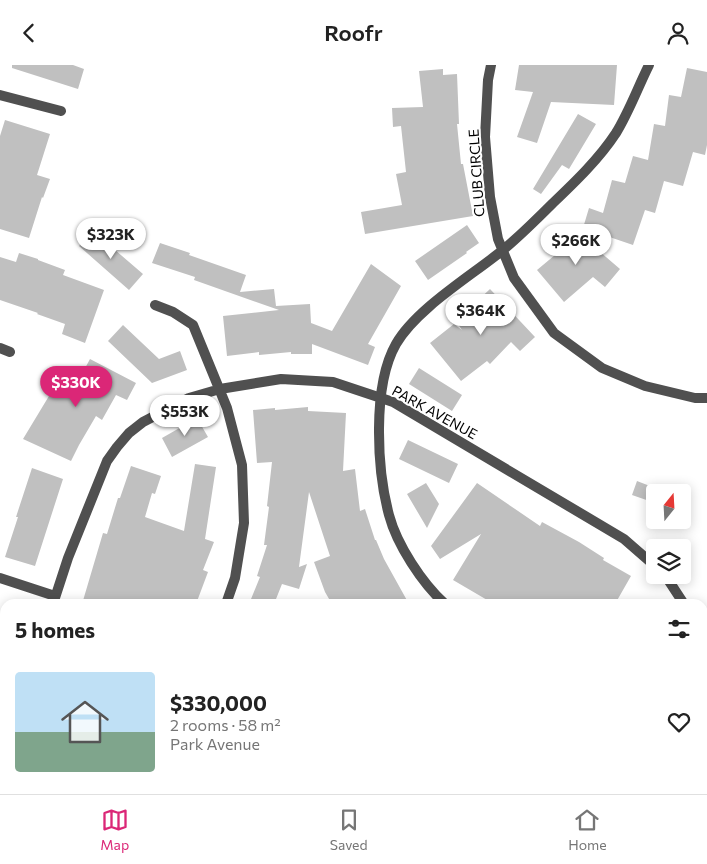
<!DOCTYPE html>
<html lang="en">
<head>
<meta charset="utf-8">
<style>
  body { margin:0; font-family:Commissioner,sans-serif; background:#f6f6f6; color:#222; height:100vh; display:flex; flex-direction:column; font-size:19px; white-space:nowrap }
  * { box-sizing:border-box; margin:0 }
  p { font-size:16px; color:#767676 }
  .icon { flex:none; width:28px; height:28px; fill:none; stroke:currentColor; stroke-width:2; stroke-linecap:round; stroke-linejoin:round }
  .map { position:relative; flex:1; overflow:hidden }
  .sheet { position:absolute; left:0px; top:534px; width:708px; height:196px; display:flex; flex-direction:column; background:#fff; border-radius:15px 15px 0 0; box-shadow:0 2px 12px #0003 }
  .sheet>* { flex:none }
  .needle { width:32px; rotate:18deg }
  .fabs { position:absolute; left:646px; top:419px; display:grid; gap:10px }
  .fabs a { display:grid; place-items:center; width:45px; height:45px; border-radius:5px; background:#fff; box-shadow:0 2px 12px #0003; font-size:25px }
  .price { position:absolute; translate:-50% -42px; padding:0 11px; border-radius:18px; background:#fff; color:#222; font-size:16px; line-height:32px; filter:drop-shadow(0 1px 2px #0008) }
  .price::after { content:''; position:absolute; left:50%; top:30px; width:15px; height:11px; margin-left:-8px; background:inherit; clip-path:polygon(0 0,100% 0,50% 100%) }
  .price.selected { background:#db2777; color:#fff }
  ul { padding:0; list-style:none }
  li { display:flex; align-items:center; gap:15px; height:125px; padding:0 15px }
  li+li { border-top:1px solid #e0e0e0 }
  li span { display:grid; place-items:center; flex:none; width:140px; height:100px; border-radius:5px; color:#555 }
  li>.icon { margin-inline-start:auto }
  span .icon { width:60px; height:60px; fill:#fffc; stroke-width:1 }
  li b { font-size:21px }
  h2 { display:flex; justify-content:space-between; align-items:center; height:60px; padding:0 15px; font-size:21px }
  header { display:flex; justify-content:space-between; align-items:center; height:65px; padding:0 15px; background:#fff; font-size:22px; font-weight:600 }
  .tab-bar { display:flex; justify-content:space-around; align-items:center; height:70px; border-top:1px solid #e0e0e0; background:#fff; font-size:14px; color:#767676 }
  .tab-bar a { display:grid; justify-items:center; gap:2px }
  .tab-bar .selected { color:#db2777 }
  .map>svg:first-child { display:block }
</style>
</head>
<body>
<header><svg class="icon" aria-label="back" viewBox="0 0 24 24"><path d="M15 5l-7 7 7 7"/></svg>Roofr<svg class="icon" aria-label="person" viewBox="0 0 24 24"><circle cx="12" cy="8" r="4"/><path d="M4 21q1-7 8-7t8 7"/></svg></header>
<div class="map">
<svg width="707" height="729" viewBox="0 0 707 729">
  <rect width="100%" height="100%" fill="#fff"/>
  <!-- building -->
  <path fill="#c0c0c0" d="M12,0H73L84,4L78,24L12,3Z
    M519,0H617L614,40L551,37L537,78L517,72L533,27L515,25Z
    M687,3L707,7V80L705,90L693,87L683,121L664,116L655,148L645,145L633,180L583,163L589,143L603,148L612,115L625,118L633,91L648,95L654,59L665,61L669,30L681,32Z
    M443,4V10L457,9L459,59H457L461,99H463L473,151L365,169L361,147L402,140L396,109L406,107L401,61L393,62L392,43L423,42L419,6Z
    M578,49L596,59L569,104L562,100L541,129L533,124Z
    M5,55L50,69L37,110L50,114L43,133L42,132L29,173L0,164V71Z
    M467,160L479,178L466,187L467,188L428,215L415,196Z
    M571,162L620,204L605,222L593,212L564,237L537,205L561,185L555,180Z
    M93,166L143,209L129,225L79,181Z
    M160,178L190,188L189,190L246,210L240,227L274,224L276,241L310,239L311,258L332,266L371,199L401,221L368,279L375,282L368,300L312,279V289H291V287L259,290V287L227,291L223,251L279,245L194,215L195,212L152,198Z
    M19,188L38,194V195L65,205L63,210L104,225L85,278L62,269L65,259L37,249L38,248L0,235V192L16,197Z
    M490,224L535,272L520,286L511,277L490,299L487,296L461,316L430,278L454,259L462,265L456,256Z
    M123,260L159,294L180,286L187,305L152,318L108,276Z
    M90,294L136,318L127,335L116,330L102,355L96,351L79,380L71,396L23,374L52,326L50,324L59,308L77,318Z
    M419,303L462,330L452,346L409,319Z
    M308,342V346L346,348L343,406L355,404L360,446L365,444L375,475H376L384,494L409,539H332L325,527L314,497L330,491L309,427L299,502L307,499L299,524L282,519L274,539H249L260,512L257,511L267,480H264L269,442L267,441L272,397L257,398L253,345L275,343V345Z
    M197,353L208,372L172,392L162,373Z
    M408,375L458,399L449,418L399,394Z
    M195,399L216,402L205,474L214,477L203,505L208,507L196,539H82L103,468L107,469L118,433H120L131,401L161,411L155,429L152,428L145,452L184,466Z
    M32,403L63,414L35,501L5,492L18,452H16Z
    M637,416L655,423V438L632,430Z
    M426,418L439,439L427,463L407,429Z
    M477,418L540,461L542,457L579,477L604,493L603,495L631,511L615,539H494L453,515L481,469L440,494L431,481Z"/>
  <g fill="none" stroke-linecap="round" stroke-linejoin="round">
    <!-- street -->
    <path stroke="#505050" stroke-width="10" d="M491,0L488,15L485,72L490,132L498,174L514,213L554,268L602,303L645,321L695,333H707
      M0,30L61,46
      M155,240L173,247L193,260L227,343L242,400L244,458L235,513L226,539
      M0,283L10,287
      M665,510L684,539
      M0,513L55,531
      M53,539L68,493L107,396L117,382L129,368L143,357L189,333L220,324L281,314L333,317L393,337L624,474L655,501
      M445,539C422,518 397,480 389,450C377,405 372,321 396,279C416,244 471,211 503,185C521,170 537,154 553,138C575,117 599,94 616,68C629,47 638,22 649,0
      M702,583L707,598
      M133,725L138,729
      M438,725L447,729
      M16,729L24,725"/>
  </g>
  <g text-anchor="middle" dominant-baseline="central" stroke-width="4" stroke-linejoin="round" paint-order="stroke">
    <!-- street labels -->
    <g font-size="14" fill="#000" stroke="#fff">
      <text transform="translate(476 108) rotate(-94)">CLUB CIRCLE</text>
      <text transform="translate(435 347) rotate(29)">PARK AVENUE</text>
    </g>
  </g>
</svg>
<div class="fabs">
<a><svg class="needle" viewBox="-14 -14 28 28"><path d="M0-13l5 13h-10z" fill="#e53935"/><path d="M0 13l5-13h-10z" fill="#767676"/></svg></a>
<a><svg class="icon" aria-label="layers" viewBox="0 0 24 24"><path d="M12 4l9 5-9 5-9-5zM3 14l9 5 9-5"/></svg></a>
</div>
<b class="price" style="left:111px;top:195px">$323K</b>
<b class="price" style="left:576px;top:201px">$266K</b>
<b class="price" style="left:481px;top:271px">$364K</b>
<b class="price selected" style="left:76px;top:343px">$330K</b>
<b class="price" style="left:185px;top:372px">$553K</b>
<section class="sheet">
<h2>5 homes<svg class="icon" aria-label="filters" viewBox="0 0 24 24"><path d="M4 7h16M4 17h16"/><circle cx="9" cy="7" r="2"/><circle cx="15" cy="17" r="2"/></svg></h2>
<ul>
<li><span style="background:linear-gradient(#bfe0f5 60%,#7fa58c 0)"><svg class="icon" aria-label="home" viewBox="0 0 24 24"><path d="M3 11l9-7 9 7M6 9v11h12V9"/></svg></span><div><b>$330,000</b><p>2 rooms · 58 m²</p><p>Park Avenue</p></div><svg class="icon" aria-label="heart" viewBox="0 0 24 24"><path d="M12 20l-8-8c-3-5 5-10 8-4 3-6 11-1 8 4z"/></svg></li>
</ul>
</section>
</div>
<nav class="tab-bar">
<a class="selected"><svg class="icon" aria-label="map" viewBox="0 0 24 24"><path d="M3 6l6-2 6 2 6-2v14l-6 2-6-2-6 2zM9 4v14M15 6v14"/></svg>Map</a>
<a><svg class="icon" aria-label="saved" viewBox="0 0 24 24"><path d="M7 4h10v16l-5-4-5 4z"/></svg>Saved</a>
<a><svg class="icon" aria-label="home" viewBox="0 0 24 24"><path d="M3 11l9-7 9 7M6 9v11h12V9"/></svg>Home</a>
</nav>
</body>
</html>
